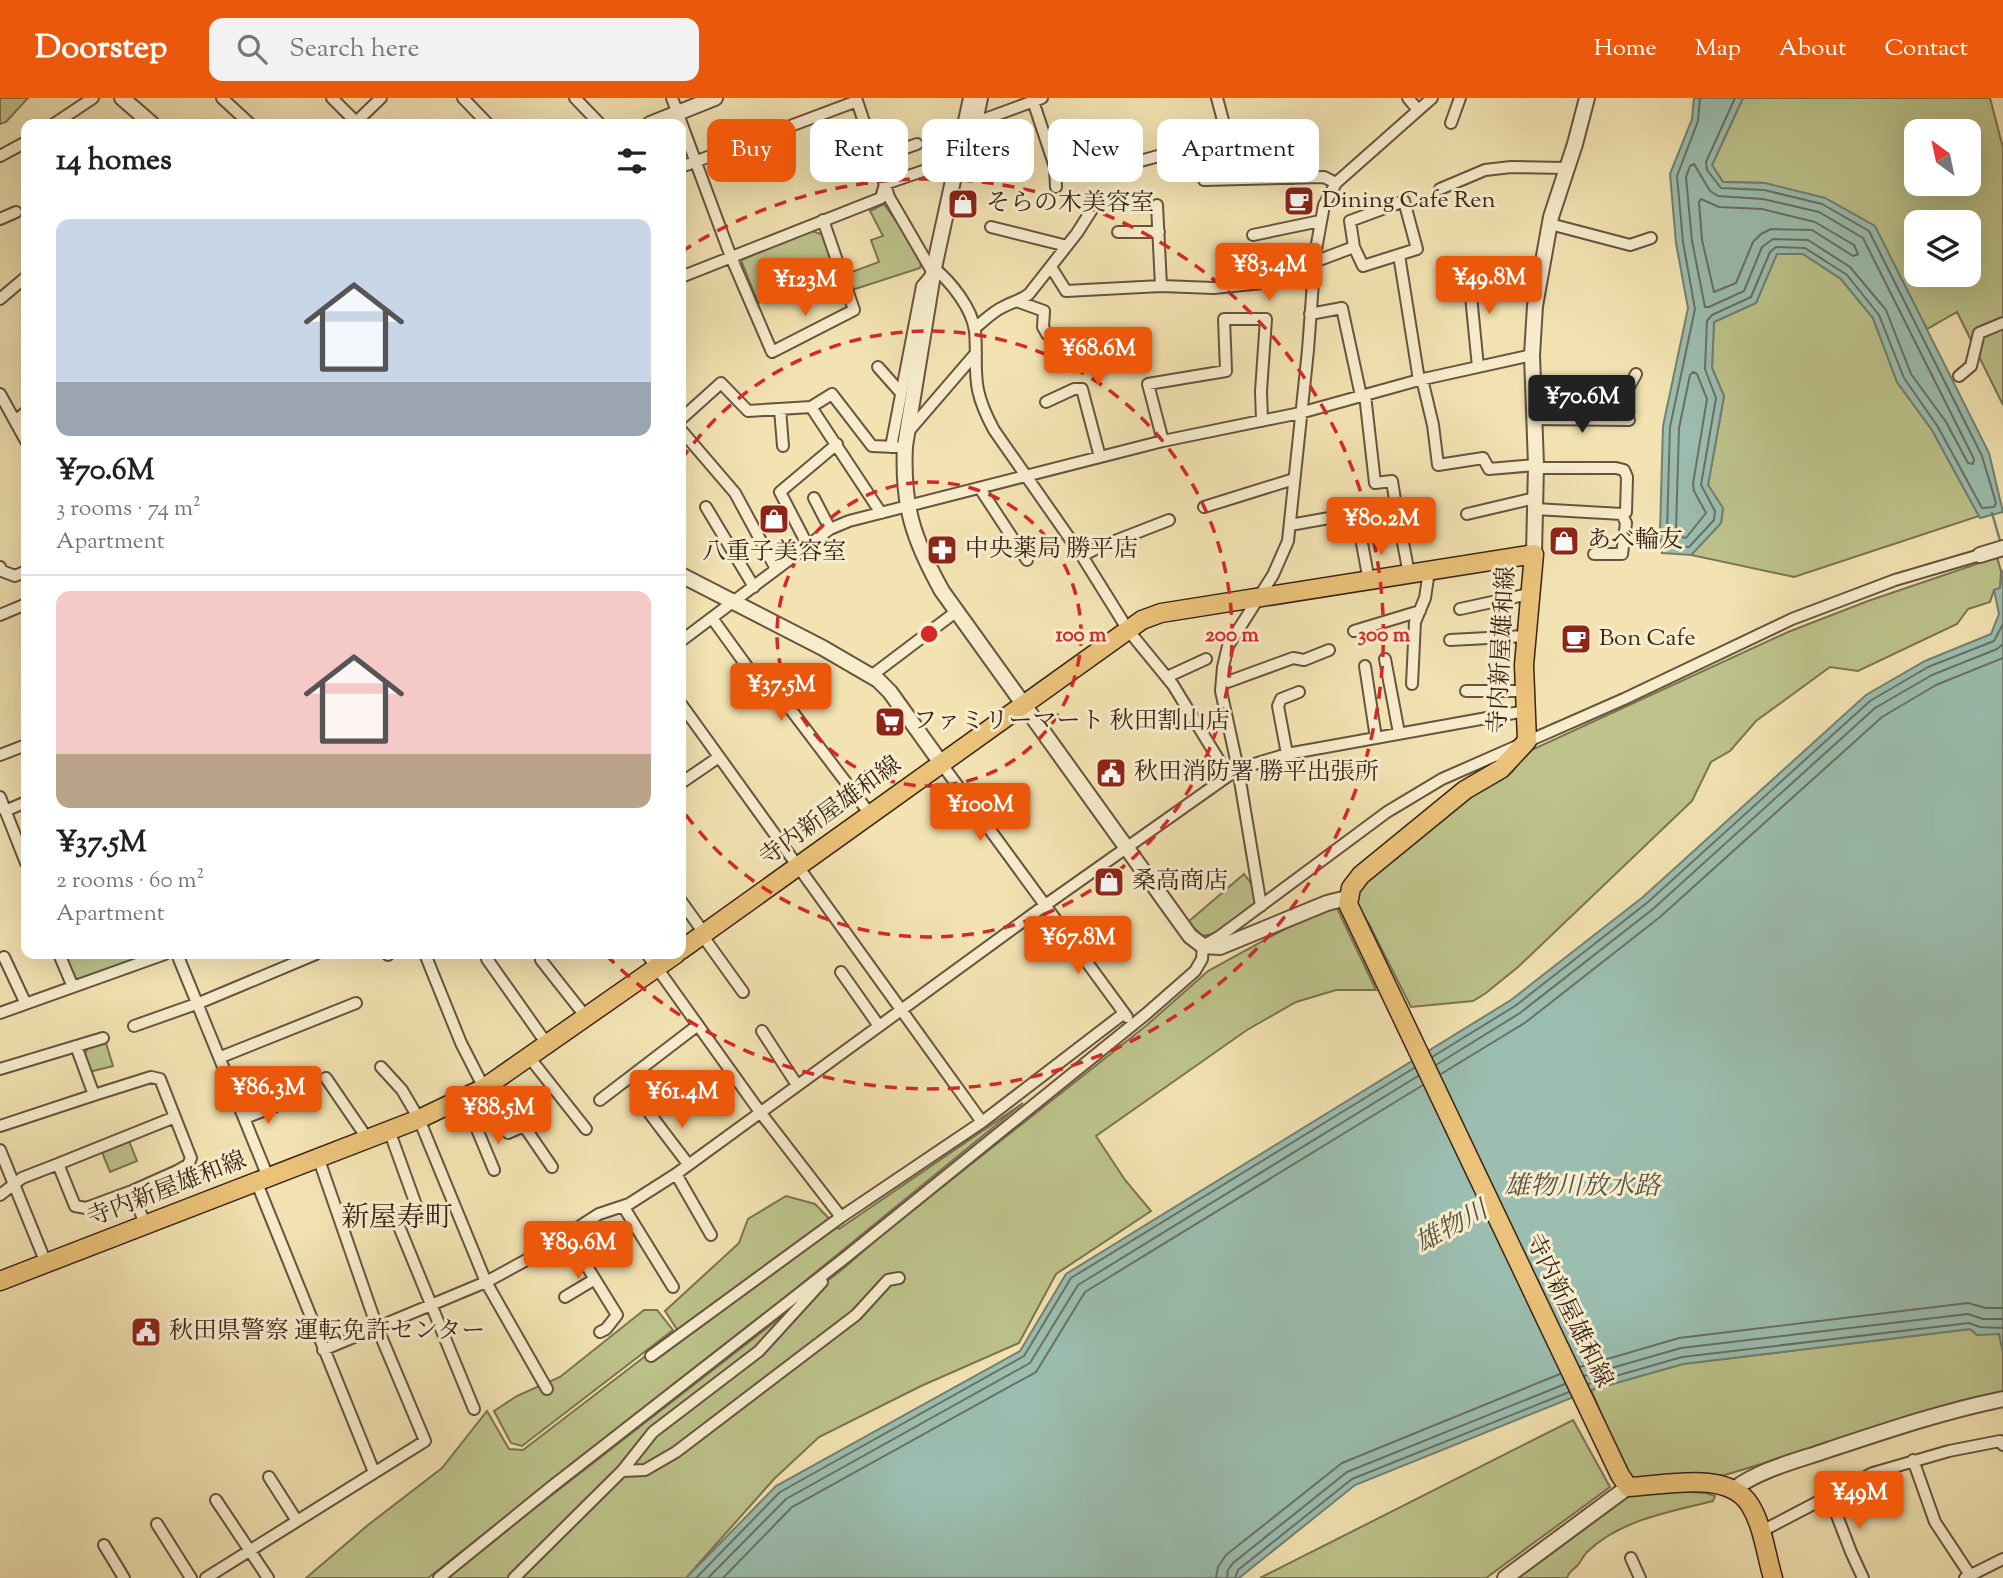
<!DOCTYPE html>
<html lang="en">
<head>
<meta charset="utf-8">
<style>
  body { margin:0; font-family:"Sorts Mill Goudy","Noto Serif JP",serif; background:#f2f2f2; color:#222; height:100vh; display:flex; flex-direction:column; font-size:26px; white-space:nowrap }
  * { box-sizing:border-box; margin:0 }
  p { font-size:23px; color:#767676 }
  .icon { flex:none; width:38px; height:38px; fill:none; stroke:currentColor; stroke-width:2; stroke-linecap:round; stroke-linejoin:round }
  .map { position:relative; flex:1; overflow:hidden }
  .panel { position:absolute; left:21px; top:21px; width:665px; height:840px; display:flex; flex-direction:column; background:#fff; border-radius:14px; box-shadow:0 7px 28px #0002 }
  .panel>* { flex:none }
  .banner { position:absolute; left:707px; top:21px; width:665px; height:63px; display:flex; gap:14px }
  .needle { width:46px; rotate:327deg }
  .controls { position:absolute; left:1904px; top:21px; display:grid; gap:14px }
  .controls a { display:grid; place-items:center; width:77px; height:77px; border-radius:14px; background:#fff; box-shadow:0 7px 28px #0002; font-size:35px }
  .price { position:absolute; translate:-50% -60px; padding:0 16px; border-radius:7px; background:#ea580c; color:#fff; font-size:23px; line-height:46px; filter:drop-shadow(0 2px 4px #0008) }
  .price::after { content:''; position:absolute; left:50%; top:42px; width:21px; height:16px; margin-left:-10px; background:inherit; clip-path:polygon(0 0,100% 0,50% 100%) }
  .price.current { background:#222; color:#fff }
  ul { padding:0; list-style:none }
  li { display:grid; align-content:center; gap:14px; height:371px; padding:0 35px }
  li+li { border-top:2px solid #e0e0e0 }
  li span { display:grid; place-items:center; height:217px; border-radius:14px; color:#555 }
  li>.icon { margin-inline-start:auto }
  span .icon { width:126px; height:126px; fill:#fffc; stroke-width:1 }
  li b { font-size:30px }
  h2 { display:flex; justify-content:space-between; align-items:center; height:84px; padding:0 35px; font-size:30px }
  .pill { padding:0 24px; border-radius:14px; background:#fff; box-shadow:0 7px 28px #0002; font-size:24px; line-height:63px }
  .pill.current { background:#ea580c; color:#fff }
  header { display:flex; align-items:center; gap:42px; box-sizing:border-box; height:98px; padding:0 35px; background:#ea580c; color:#fff }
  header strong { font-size:33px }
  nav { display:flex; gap:38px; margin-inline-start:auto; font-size:24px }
  .search { width:490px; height:63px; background:#f2f2f2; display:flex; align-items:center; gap:18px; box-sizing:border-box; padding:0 24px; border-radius:14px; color:#767676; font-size:26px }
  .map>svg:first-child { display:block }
</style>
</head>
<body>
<header>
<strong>Doorstep</strong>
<div class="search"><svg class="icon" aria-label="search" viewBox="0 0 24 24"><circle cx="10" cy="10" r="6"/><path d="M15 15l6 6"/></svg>Search here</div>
<nav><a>Home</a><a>Map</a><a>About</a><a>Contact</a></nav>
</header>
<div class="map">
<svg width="2003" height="1480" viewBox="0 0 2003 1480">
  <rect width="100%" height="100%" fill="#f3e3b2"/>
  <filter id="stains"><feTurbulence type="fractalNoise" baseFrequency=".00286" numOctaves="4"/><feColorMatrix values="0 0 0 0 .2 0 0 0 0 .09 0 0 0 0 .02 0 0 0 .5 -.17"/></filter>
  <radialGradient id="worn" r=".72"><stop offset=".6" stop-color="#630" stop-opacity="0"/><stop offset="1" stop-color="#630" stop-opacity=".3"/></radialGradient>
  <!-- green -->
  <path fill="#bdc38b" stroke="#7b7351" stroke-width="2" fill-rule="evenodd" d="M0,0H28L6,24L0,26Z
    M1743,0H1990L2003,50V307L1957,214L1927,231L1874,128L1765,85L1723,84L1712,67ZM1916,33H1969V86H1916ZM1916,124H1969V177H1916Z
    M884,106L922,160L920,170L852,192L846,176L879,164L871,142L883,138L870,113Z
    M812,133L824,137L843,194L819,200L809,184L758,205L741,162Z
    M1776,156H1803L1841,181L1873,220L1897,284L1932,332L1979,418L1794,479L1691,457L1721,425L1723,411L1708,387L1724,298L1712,270L1714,224L1756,205Z
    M1997,459L2001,473L2000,490L1994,492L1990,504L1968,511L1957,526L1858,573L1830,569L1756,623L1730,653L1711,664L1692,703L1518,869L1486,895L1473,903L1411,909L1369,826L1355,804L1357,791L1470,694L1512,674L1527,654L1788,534L1868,503Z
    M1244,776L1253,788L1256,805L1214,836L1202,838L1188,824Z
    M1337,810L1376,892H1336L1296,904L1247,932L1096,1038L1125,1082L1151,1113L1056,1176L1019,1245L921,1288L819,1339L774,1381L686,1480H445L844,1170L884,1135L1147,927L1208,873L1314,815Z
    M62,856H137L140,862L75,885Z
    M106,945L113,968L89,974L84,957L88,950Z
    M1023,1005L783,1201L428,1480H306L368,1427L442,1370L487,1313L509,1351L523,1352L678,1233L665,1213L739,1145L748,1121L786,1098L815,1106L839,1131Z
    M129,1043L137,1063L110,1074L102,1054Z
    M644,1212H657L673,1232L522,1348L511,1345L494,1313L517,1298L560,1279Z
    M1970,1231L1977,1237L1999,1235L2003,1254V1296L1973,1302L1725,1377L1632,1381L1626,1374L1591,1292L1683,1266Z
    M1573,1322L1610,1389L1486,1480H1260Z
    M1678,1393L1706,1395L1715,1398L1713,1403C1669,1414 1620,1422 1587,1454C1583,1458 1581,1464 1577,1468C1572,1473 1569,1473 1567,1480H1518L1632,1396Z"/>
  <!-- water -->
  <path fill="#9bbeb0" stroke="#748073" stroke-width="2" d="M1694,0H1743L1712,67L1723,84L1765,85L1825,100L1875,128L1989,355L2003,414L1980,420L1932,332L1897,284L1873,220L1841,181L1803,156H1777L1756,205L1714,224L1712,270L1724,298L1708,387L1723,410L1721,425L1691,457L1662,455L1660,433L1663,328L1688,210L1676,145L1670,76L1692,21Z
    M2003,472V1254L1999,1236L1977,1237L1970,1231L1683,1266L1591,1292L1355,1387L1239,1480H686L776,1388L1020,1253L1066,1176L1511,902L1643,799L1866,597L1925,563L1991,536L1999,516L1994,492L2000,490Z"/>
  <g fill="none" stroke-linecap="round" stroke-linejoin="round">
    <!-- shore -->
    <path stroke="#6a7064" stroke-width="2" d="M1700,0L1698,23L1677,78L1683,144L1695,211L1670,329L1667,433L1669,447L1689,449L1714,422L1715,413L1701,387L1716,300L1705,271L1707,223L1712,217L1751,199L1770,154L1776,149L1805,150L1847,177L1879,217L1904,280L1938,329L1982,410L1994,409L1996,405L1982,358L1869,133L1822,106L1764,92L1721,90L1707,72L1706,64L1735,0
      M1694,66L1710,93L1718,98L1763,101L1819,114L1863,140L1974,361L1973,366L1968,365L1946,324L1911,276L1886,212L1850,169L1808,142L1773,141L1762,149L1744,193L1709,209H1705L1692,143L1686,79L1690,68Z
      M1701,101L1719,109L1762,111L1815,124L1854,147L1858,156L1853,158L1812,132L1771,131L1761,136L1753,144L1736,185L1714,194L1702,142L1699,104Z
      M1693,274L1697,276L1707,301L1693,386L1694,393L1706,415L1686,440L1677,438L1676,432L1679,330L1690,277Z
      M1432,959L1515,908L1648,804L1870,603L1928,569L1994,543L2003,526
      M1436,967L1520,915L1653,811L1875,610L1932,577L1997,551L2003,546
      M1441,976L1526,924L1660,819L1882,619L1936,587L2003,560
      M1580,1269L1679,1240L1968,1205L1986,1210H2003
      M1584,1278L1681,1250L1968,1216L1983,1221H2003
      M1588,1286L1682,1259L1969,1225L1980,1229L2003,1230
      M696,1480L780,1394L1024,1258L1071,1180L1414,970
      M708,1480L786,1401L1030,1265L1078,1187L1418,978
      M723,1480L792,1409L1036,1274L1085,1194L1423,987
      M1216,1480L1218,1469L1226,1457L1342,1365L1560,1276
      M1227,1480L1228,1472L1233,1465L1347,1374L1565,1286
      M1235,1480L1238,1472L1352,1381L1569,1294"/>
    <!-- stream -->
    <path stroke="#748073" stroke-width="2.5" d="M1992,415L2001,446"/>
    <!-- minor casing -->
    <g stroke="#68533e" stroke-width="14">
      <path id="minor" d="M222,0L250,26
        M332,0L358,26
        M463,0L488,26
        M575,0L600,26
        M672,0L731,159L772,254L854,212L823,122
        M856,0L889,99L933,175L922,188L891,349
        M1408,0L1418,12
        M1033,3L1055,69L1056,89
        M977,24L982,0
        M1451,25L1460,0
        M54,26L93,0
        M354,26L381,0
        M966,28L1042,0
        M1195,54L1193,47C1203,38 1217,37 1224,26L1217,0
        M0,58L26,44
        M877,60L917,46
        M681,69L857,3
        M1106,73C1135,63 1165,58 1193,47
        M1293,80L1276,39L1197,60L1204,82L1324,79L1336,85
        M1440,91L1485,72L1511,69L1566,70
        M1157,107L1161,188
        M0,121L16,114
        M1550,126L1630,147L1651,140
        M991,129L1067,148
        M1118,134H1159
        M1253,137L1320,123
        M1399,157L1419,282
        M1314,164L1354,149L1350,123L1404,103L1417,151L1363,168L1354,149
        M1051,169L1066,193L1161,188L1214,190L1312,180
        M934,170C951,184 972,210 975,233C977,252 974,273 978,292C981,307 987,319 994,332L1082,458L1128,532L1173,587L1228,677
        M681,179L881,100L885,86L958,61
        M1460,182L1471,198L1478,269
        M0,201L26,179
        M1019,204L1044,213L1043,229L1047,236L1081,238
        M1310,216L1342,210L1361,298
        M975,230C984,223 992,214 1003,209C1012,204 1020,203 1029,196L1077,135L1100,99
        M878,269L901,295
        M1959,278L1971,268L1979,235L2003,225
        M1422,281L1433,327L1438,367L1483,360L1489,371L1536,367
        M1534,295L1573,297L1630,287L1636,276
        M0,296L26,343
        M1365,297L1375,385L1392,383L1396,408
        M1046,304L1074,291H1082L1100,359
        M811,309L881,415
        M780,311L783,348
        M681,321L721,285L748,313L811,309L832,296L872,348L896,349
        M1535,321L1629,322
        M15,323L26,314
        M681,332L735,395L775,469
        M908,334L976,255
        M1163,343L1148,286L1226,273L1224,221H1266L1261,293L1262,323
        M981,392L1027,462
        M814,400L830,431
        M706,409L754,489
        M1204,409L1294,381
        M1535,411L1622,416L1626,414L1627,379L1624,372L1616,370H1536
        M1467,416L1535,400
        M1290,427L1396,408L1409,476
        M1361,440L1369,483
        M808,448L780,394L837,346
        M1594,456H1622L1626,425L1622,416
        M1082,458L1097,450L1169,422
        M0,469L2,473L15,478L26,473
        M1460,511L1529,496
        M0,517L26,506
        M712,520L764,592L782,600L870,716
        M1354,533L1420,513
        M1450,542L1526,538
        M681,543L830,431L849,423L1163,343L1300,315L1419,282L1532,257
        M1385,561L1399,635
        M1365,568L1376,640
        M871,578L957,513
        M1167,579L1206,561
        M1222,586L1293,560L1304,562L1329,552
        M1412,586L1415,524L1425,500L1429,473
        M1466,593H1525
        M681,606L982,1024
        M1287,656L1278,608L1281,601L1299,594
        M0,657L26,647
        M941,665L1127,919
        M681,685L719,659
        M0,699L26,765
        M5,713L26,704
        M681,803L704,835
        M1261,808L1238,671L1221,593L1223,569L1228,548L1273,477L1288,443L1308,252L1315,157L1324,107L1336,85L1432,0
        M702,837L743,894
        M59,856L73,889
        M177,856L268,1079
        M387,856L388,857
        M425,856L461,945L484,990
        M647,856L760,1014L841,1119
        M4,859L25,904
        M487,861L547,946
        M541,862L586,919
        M841,874L879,928
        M0,915L165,856
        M134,928L199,905L316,856
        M762,933L797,987
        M221,959L356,905
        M529,959L586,1031
        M381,969L402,992L419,1021L486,1184L547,1291
        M0,971L103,940
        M326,980L367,1040
        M484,990L508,1035L524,1028L552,1069
        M464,1000L494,1072
        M600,1002L698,927
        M650,1016L688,1066
        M245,1020L281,1006
        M0,1028L94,997
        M389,1032L420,1118
        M0,1052L46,1165
        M58,1066L175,1019
        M676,1076L711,1137
        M256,1083L374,1374
        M132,1093L145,1126
        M0,1097L22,1080L58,1066L75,1108L86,1110L132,1093L177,1073L188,1067L191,1060L160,981L151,979L94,997L76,948
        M623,1108L673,1189
        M398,1126L474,1311
        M567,1136L617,1217L606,1231L600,1234
        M565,1199L595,1181
        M323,1252L486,1184L532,1159L599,1116L629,1106L676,1076L1044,808L1238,671L1287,656L1526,613
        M651,1258L841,1119L982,1024L1123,916
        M1913,1362L1935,1424L1972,1480
        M622,1373L645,1372L676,1354L856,1217L888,1182L899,1180
        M269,1379L297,1423
        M1829,1397L1851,1454L1863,1480
        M216,1402L268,1480
        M157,1426L191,1480
        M1760,1434L1873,1375L1949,1353L2000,1343L2003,1347
        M104,1447L124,1480
        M1631,1460L1640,1480
        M206,1480L425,1343L377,1229L318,1059
        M439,1480L550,1390L846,1159L1146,916L1195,873L1202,861L1203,848L1220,838L1387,714L1442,681L1624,601L1792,521L1895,482L1980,457
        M514,1480L622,1373L653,1334L759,1253L822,1184
        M1965,1480L2003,1461"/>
    </g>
    <!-- tertiary casing -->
    <g stroke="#68533e" stroke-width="18">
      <path id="tertiary" d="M122,0L152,26
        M971,0L934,170L905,348C902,407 913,441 942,493L1190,838L1203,848L1220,849L1327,805L1343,801L1348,802
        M650,26L715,0
        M1534,456L1536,367L1532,257L1535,208L1551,119L1575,46L1587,0
        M1980,457L2003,450
        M681,477L823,550L878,582L890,594L941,665
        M1734,1391C1761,1371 1796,1363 1828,1352C1885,1333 1944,1313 2003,1301
        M1505,1480L1628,1389"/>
    </g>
    <!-- primary casing -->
    <g stroke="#392317" stroke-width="21">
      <path id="primary" d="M681,852L1142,522L1161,515L1534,456L1524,567L1527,643L1501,671L1465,692L1361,777L1351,790L1348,806L1620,1377L1628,1389C1663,1388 1728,1371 1750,1407C1763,1428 1766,1457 1773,1480
        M0,1183L419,1021L484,990L676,856"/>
    </g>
    <!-- minor -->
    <use href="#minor" stroke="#f7edcd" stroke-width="10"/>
    <!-- tertiary -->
    <use href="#tertiary" stroke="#f7edcd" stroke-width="14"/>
    <!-- primary -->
    <use href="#primary" stroke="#eac279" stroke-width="18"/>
  </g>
  <!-- distance rings -->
  <g fill="none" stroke="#d62828" stroke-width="3.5" stroke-dasharray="12 9">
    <circle cx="929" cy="536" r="152"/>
    <path d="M681 362A303 303 0 1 1 681 710"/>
    <path d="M681 154A455 455 0 1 1 607 858"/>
  </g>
  <!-- icons -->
  <defs>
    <g id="cafe-square" transform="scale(1.575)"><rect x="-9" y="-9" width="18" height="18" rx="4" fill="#8f2418" stroke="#f7edcd"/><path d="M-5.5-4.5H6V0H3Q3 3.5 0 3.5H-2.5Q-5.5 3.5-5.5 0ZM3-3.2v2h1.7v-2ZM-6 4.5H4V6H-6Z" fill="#fff"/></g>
    <g id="shop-square" transform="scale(1.575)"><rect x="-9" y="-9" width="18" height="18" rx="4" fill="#8f2418" stroke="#f7edcd"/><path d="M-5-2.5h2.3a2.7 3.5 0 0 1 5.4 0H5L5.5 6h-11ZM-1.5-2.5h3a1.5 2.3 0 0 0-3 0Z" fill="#fff"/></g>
    <g id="pharmacy-square" transform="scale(1.575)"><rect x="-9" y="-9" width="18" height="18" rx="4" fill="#8f2418" stroke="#f7edcd"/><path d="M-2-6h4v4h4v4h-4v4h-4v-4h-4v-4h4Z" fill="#fff"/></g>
    <g id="supermarket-square" transform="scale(1.575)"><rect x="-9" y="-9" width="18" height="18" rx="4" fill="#8f2418" stroke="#f7edcd"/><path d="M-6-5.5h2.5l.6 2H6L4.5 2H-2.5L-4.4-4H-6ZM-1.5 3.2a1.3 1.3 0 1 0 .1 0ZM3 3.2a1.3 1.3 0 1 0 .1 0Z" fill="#fff"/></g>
    <g id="civic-square" transform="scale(1.575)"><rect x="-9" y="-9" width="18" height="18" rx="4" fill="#8f2418" stroke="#f7edcd"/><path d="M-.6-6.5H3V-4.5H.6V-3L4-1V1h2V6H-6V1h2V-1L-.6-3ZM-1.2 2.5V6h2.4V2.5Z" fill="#fff"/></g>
  </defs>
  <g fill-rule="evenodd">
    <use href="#cafe-square" x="1299" y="103"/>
    <use href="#shop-square" x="963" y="106"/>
    <use href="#shop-square" x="774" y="421"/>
    <use href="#shop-square" x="1564" y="443"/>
    <use href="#pharmacy-square" x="942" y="452"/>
    <use href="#cafe-square" x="1576" y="541"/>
    <use href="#supermarket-square" x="890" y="624"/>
    <use href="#civic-square" x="1111" y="675"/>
    <use href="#shop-square" x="1109" y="784"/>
    <use href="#civic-square" x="146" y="1234"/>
  </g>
  <g text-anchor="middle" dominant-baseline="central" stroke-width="6" stroke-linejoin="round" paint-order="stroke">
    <!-- poi labels -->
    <g font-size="24" fill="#392317" stroke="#f7edcd" text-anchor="start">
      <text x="1322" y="103">Dining Cafe Ren</text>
      <text x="986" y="106">そらの木美容室</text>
      <text x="1587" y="443">あべ輪友</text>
      <text x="965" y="452">中央薬局 勝平店</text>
      <text x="774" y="455" text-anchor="middle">八重子美容室</text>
      <text x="1599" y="541">Bon Cafe</text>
      <text x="913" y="624">ファミリーマート 秋田割山店</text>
      <text x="1134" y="675">秋田消防署 勝平出張所</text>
      <text x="1132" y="784">桑高商店</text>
      <text x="169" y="1234">秋田県警察 運転免許センター</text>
    </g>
    <!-- street labels -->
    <g font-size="24" fill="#392317" stroke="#f7edcd">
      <text transform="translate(1503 552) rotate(-87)">寺内新屋雄和線</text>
      <text transform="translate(831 714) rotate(-36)">寺内新屋雄和線</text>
      <text transform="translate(167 1092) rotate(-21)">寺内新屋雄和線</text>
      <text transform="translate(1568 1213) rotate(64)">寺内新屋雄和線</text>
    </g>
    <!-- water labels -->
    <g font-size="26" font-style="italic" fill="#565245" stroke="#f7edcd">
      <text x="1582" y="1089">雄物川放水路</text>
      <text transform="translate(1452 1130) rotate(-29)">雄物川</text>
    </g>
    <!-- quarter labels -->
    <g font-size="28" fill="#392317" stroke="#f7edcd">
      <text x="397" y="1121">新屋寿町</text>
    </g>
  </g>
  <circle cx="929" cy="536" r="10" fill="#d62828" stroke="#f7edcd" stroke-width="3.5"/>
  <g font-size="21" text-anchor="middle" font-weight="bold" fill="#d62828" stroke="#f7edcd" stroke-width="6" stroke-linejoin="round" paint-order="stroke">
    <text x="1081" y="543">100 m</text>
    <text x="1232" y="543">200 m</text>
    <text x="1384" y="543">300 m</text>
  </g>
  <rect width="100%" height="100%" filter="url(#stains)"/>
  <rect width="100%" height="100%" fill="url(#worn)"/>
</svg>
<div class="controls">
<a><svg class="needle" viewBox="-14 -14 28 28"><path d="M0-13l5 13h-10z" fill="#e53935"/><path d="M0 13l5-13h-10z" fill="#767676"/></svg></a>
<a><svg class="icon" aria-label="layers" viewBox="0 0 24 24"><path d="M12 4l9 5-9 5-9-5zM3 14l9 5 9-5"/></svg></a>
</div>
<b class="price" style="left:1269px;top:205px">¥83.4M</b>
<b class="price" style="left:1489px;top:218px">¥49.8M</b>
<b class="price" style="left:805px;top:220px">¥123M</b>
<b class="price" style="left:1098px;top:289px">¥68.6M</b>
<b class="price current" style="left:1582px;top:337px">¥70.6M</b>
<b class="price" style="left:1381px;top:459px">¥80.2M</b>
<b class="price" style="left:781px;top:625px">¥37.5M</b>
<b class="price" style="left:980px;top:745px">¥100M</b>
<b class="price" style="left:1078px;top:878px">¥67.8M</b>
<b class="price" style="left:268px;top:1028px">¥86.3M</b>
<b class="price" style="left:682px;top:1032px">¥61.4M</b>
<b class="price" style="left:498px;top:1048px">¥88.5M</b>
<b class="price" style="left:578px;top:1183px">¥89.6M</b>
<b class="price" style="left:1859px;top:1433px">¥49M</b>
<div class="banner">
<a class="pill current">Buy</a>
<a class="pill">Rent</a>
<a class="pill">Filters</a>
<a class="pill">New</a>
<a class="pill">Apartment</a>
</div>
<section class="panel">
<h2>14 homes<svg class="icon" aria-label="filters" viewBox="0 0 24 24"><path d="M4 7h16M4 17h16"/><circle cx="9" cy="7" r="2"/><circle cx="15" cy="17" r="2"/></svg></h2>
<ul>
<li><span style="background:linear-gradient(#c9d6e8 75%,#9aa5b1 0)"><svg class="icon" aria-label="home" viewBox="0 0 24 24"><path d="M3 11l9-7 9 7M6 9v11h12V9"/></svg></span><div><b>¥70.6M</b><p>3 rooms · 74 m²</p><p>Apartment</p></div></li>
<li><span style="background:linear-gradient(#f6c9c9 75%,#b9a48a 0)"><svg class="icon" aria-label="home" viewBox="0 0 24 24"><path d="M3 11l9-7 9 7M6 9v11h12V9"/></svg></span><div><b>¥37.5M</b><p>2 rooms · 60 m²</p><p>Apartment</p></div></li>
</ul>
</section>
</div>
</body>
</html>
